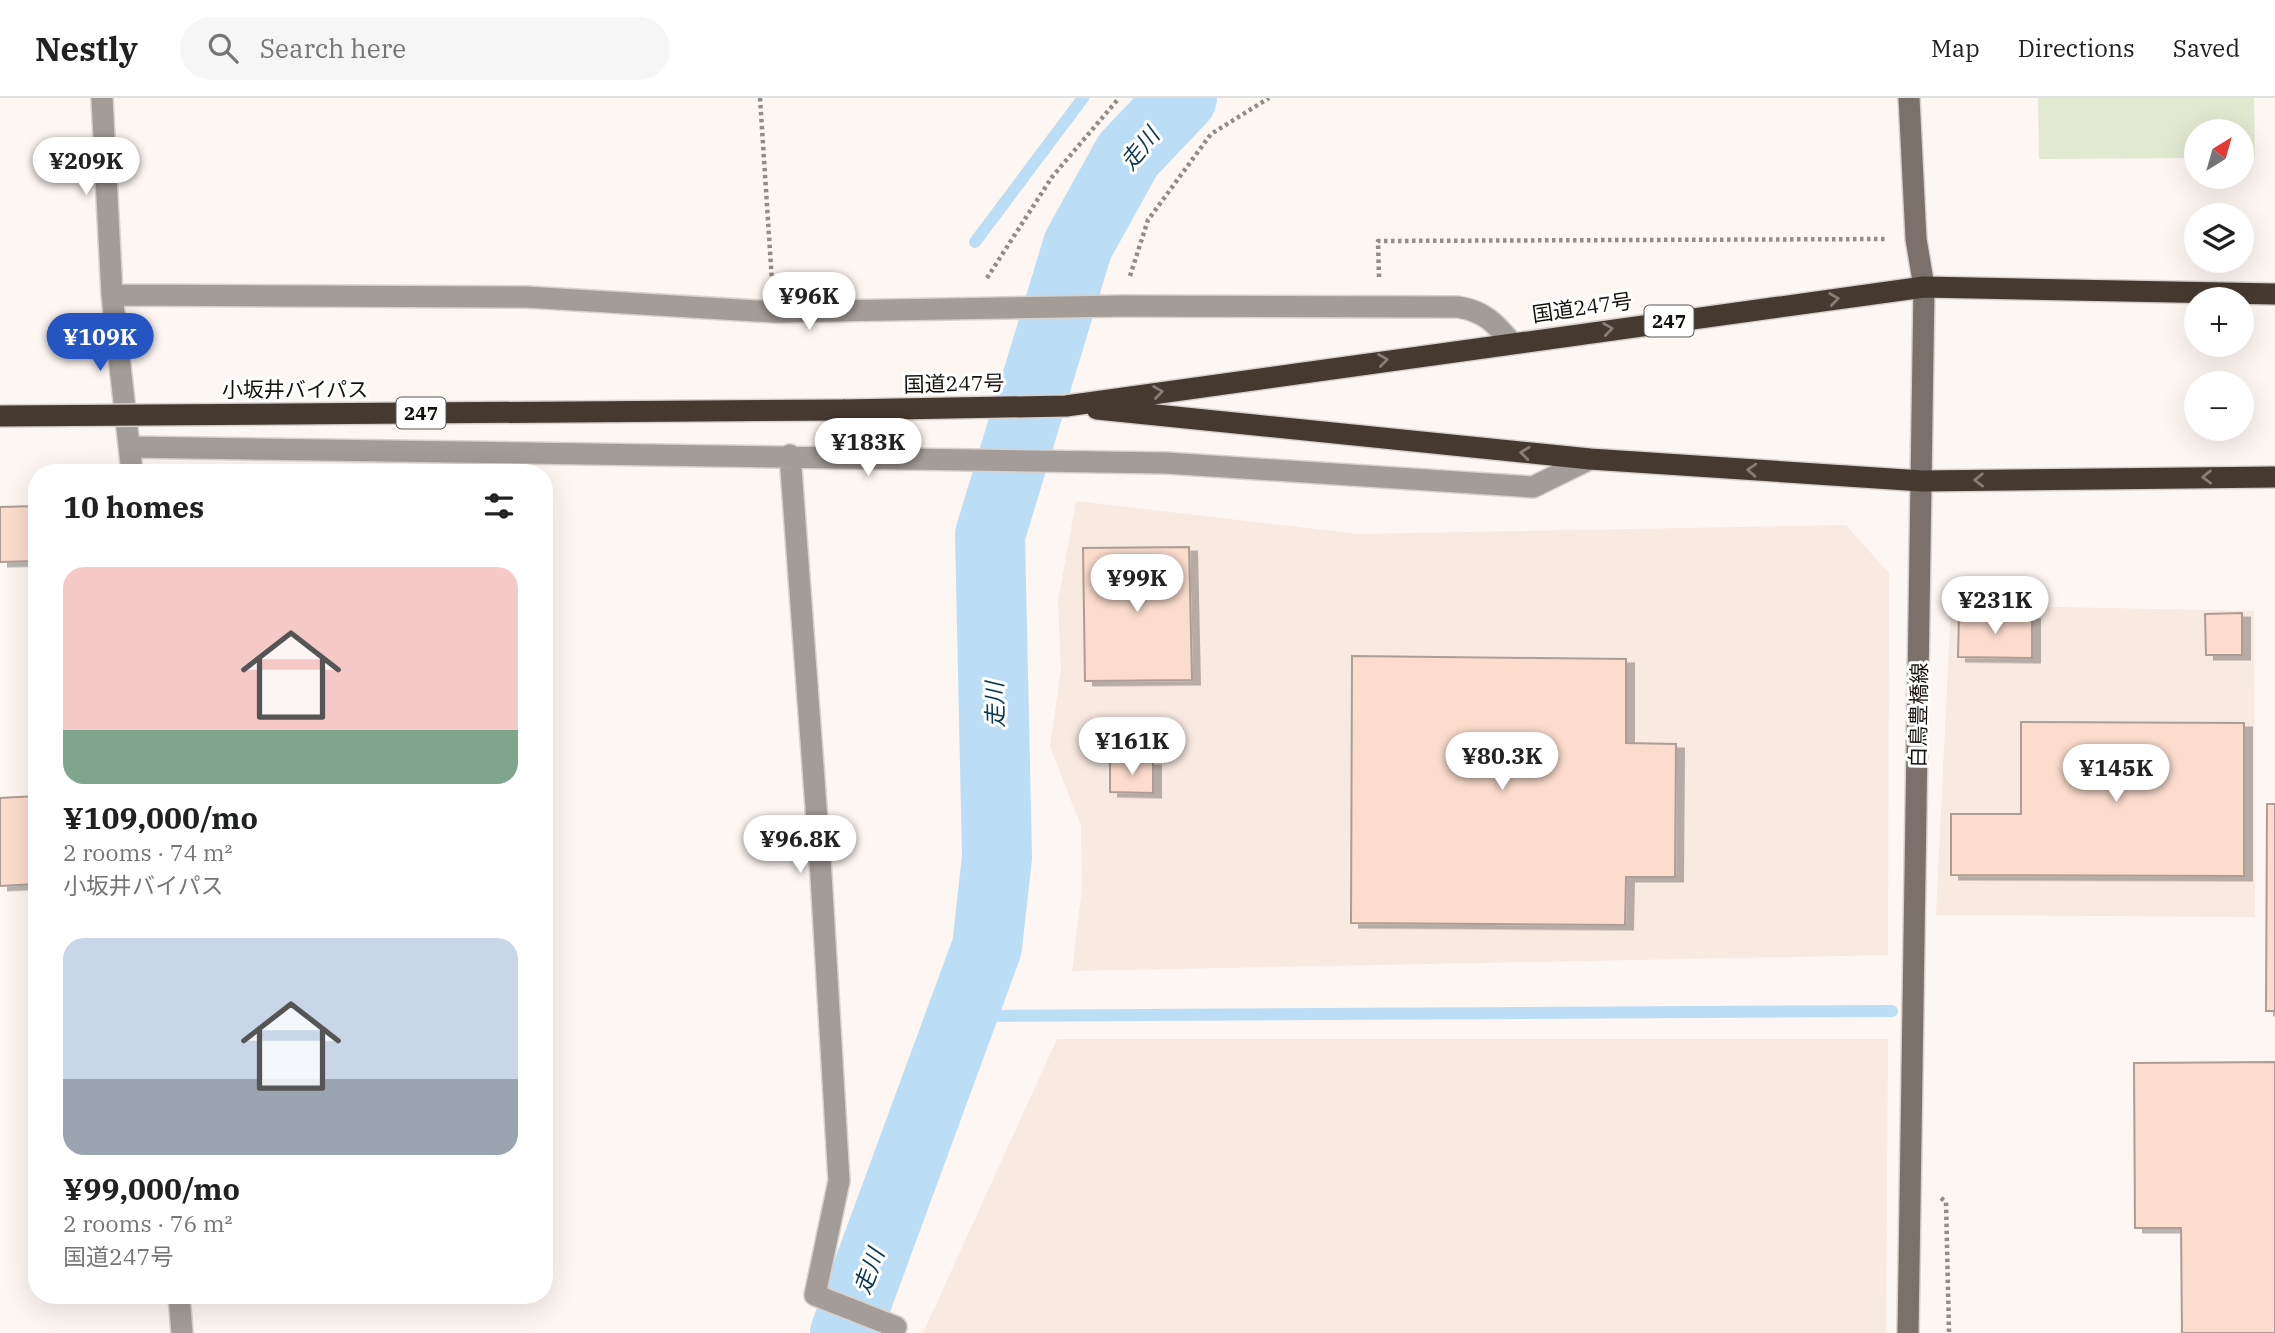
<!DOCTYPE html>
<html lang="en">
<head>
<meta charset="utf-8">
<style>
  body { margin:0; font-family:"IBM Plex Serif","Noto Sans JP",serif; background:#f6f6f6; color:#202124; height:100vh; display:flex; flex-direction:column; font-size:26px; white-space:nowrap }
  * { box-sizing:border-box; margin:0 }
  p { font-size:23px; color:#757577 }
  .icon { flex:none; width:38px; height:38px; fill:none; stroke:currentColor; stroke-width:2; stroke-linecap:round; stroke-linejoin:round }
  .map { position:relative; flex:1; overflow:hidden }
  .details { position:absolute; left:28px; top:366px; width:525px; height:840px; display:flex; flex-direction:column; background:#fff; border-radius:28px; box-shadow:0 7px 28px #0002 }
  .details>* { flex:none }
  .needle { width:46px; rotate:37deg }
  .tools { position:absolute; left:2184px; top:21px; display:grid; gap:14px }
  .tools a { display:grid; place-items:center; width:70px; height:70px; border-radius:50%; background:#fff; box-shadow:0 7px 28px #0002; font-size:35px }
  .price { position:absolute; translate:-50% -60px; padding:0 16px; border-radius:24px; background:#fff; color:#222; font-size:23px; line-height:46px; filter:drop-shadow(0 2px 4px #0008) }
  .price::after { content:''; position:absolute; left:50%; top:42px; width:21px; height:16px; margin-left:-10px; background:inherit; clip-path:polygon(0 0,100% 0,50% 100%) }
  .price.selected { background:#2455c3; color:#fff }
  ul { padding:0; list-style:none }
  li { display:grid; align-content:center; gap:14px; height:371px; padding:0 35px }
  li span { display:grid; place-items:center; height:217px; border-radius:21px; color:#555 }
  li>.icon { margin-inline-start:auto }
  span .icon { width:126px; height:126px; fill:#fffc; stroke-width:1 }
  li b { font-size:30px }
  h2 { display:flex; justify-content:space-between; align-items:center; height:84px; padding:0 35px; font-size:30px }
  header { display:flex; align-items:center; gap:42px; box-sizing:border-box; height:98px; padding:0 35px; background:#fff; border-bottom:2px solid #e0e0e0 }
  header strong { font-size:33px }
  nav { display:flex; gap:38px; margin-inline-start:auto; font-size:24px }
  .search { width:490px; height:63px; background:#f6f6f6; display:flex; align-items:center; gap:18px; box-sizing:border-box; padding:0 24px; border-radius:38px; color:#757577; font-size:26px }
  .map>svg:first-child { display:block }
</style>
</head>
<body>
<header>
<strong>Nestly</strong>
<div class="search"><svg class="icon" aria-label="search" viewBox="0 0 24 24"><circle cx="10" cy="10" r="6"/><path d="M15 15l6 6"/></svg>Search here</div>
<nav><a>Map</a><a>Directions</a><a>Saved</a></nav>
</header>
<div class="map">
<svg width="2275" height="1235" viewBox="0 0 2275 1235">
  <defs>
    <filter id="shadow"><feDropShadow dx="8" dy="4.5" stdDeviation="0" flood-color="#0004"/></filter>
  </defs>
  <rect width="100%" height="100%" fill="#fdf6f2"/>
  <!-- built -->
  <path fill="#f8e9e1" d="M1076,403L1358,436L1846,427L1889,475L1888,857L1072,873L1082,789L1081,728L1050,649L1061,571L1058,504Z
    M1951,507L2254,513L2255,819L1936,817Z
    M1057,941H1888L1886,1235H923Z"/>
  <!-- green -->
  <path fill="#e1e9d1" d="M2038,0H2254L2255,59L2242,60V33H2196V60L2039,61Z"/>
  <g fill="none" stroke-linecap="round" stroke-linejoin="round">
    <!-- stream -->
    <path stroke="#bbdef6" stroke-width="12" d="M975,144L1083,0
      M961,918L1892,913"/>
    <!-- river -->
    <path stroke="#bbdef6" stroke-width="70" d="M845,1235L987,849L997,759L990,437L1078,147L1128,57L1182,0"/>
  </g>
  <!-- building -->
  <path fill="#fbdccd" stroke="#ae9d95" stroke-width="2" filter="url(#shadow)" d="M37,408V463L0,464V409Z
    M1189,449L1192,582L1085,583L1083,450Z
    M2242,515V557H2206L2205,516Z
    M1959,516L2032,517V560L1958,559Z
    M1352,558L1626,561V645L1676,646L1675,779H1626L1625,827L1351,825Z
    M2021,624L2244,625V778L1951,777V716H2021Z
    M1110,663H1153V695L1110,694Z
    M37,698V786L0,788V700Z
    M2267,706H2275V913H2266Z
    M2275,964V1235H2182L2181,1130H2135L2134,965Z"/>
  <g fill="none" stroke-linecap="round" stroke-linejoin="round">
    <!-- street casing -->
    <g stroke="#d8d1cd" stroke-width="24">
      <path id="street" d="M102,0L112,197L132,374
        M112,197L526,199L774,214L1121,208L1458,209C1484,213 1495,225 1511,244
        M130,349L1166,365L1533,389L1590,361
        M790,357L821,777L839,1083L815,1197L896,1229
        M179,1197L182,1235"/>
    </g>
    <!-- secondary casing -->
    <g stroke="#d8d1cd" stroke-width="24">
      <path id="secondary" d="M1908,1235L1924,189L1916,141L1909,0"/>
    </g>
    <!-- highway casing -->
    <g stroke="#d8d1cd" stroke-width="24">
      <path id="highway" d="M1097,311L1590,361L1922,383L2275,379
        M843,312L1066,308L1924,189L2275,196"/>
    </g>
    <!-- path -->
    <path stroke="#938d89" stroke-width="4.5" stroke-dasharray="3.5 3.5" stroke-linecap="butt" d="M760,0L772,184
      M1130,178L1148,122L1211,36L1269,0
      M1379,179L1378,143L1886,141
      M987,180L1052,79L1119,0
      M1941,1100L1946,1104L1949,1235"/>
    <!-- street -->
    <use href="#street" stroke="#a39c98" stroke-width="21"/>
    <!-- secondary -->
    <use href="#secondary" stroke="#7b716a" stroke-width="21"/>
    <!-- highway -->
    <use href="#highway" stroke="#463930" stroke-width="21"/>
    <!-- highway-bridge casing -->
    <g stroke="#d8d1cd" stroke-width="24" stroke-linecap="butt">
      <path id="highway-bridge" d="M0,318L843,312"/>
    </g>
    <!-- highway-bridge -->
    <use href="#highway-bridge" stroke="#463930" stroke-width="21"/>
  </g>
  <!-- one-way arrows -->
  <defs><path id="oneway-chevron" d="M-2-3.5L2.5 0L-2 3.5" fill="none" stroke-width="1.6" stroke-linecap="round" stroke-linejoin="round" transform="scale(1.75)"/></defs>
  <g stroke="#877e78">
    <use href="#oneway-chevron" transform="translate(1834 201) rotate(-8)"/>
    <use href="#oneway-chevron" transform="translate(1608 231) rotate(-8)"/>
    <use href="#oneway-chevron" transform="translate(1383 262) rotate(-8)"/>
    <use href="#oneway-chevron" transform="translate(1158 294) rotate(-8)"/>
    <use href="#oneway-chevron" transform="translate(1525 355) rotate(-174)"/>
    <use href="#oneway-chevron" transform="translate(1752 372) rotate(-176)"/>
    <use href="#oneway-chevron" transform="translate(2207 379) rotate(179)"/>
    <use href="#oneway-chevron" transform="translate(1979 382) rotate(179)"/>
  </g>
  <g text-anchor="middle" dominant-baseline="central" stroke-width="6" stroke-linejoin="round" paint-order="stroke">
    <!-- shield labels -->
    <g fill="#fff" stroke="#5b5755" stroke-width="2">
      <rect x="1644.5" y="207.5" width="49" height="31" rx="5"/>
      <rect x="396.5" y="299.5" width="49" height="31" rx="5"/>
    </g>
    <g font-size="19" font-weight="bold" fill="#150f0c">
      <text x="1669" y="223">247</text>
      <text x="421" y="315">247</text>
    </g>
    <!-- street labels -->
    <g font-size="21" fill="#150f0c" stroke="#fff">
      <text transform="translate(1582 209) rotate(-8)">国道247号</text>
      <text transform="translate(954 285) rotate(-1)">国道247号</text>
      <text x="295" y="291">小坂井バイパス</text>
      <text transform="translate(1918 617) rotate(-89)">白鳥豊橋線</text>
    </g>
    <!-- water labels -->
    <g font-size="23" font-style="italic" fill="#0c3a52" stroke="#fff">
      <text transform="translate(1139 50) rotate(-51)">走川</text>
      <text transform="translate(994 607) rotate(-91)">走川</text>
      <text transform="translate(868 1173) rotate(-70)">走川</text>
    </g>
  </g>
</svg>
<div class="tools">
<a><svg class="needle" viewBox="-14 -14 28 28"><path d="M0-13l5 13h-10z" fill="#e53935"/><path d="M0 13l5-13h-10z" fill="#757577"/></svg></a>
<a><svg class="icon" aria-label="layers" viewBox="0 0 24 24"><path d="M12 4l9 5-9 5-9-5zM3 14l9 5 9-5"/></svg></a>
<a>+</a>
<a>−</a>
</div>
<b class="price" style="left:86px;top:99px">¥209K</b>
<b class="price" style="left:809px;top:234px">¥96K</b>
<b class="price selected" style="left:100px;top:275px">¥109K</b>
<b class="price" style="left:868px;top:380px">¥183K</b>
<b class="price" style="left:1137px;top:516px">¥99K</b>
<b class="price" style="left:1995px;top:538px">¥231K</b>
<b class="price" style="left:1132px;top:679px">¥161K</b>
<b class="price" style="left:1502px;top:694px">¥80.3K</b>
<b class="price" style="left:2116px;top:706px">¥145K</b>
<b class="price" style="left:800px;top:777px">¥96.8K</b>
<section class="details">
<h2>10 homes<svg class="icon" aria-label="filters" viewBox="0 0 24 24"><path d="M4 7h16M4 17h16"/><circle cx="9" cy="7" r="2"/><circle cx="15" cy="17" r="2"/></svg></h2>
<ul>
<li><span style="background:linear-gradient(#f6c9c9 75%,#7fa58c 0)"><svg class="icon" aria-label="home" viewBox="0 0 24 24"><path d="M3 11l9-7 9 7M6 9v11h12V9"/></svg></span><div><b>¥109,000/mo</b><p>2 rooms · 74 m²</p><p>小坂井バイパス</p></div></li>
<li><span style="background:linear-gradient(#c9d6e8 65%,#9aa5b1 0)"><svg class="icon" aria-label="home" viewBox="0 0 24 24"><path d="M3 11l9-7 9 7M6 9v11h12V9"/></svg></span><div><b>¥99,000/mo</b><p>2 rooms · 76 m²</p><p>国道247号</p></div></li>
</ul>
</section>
</div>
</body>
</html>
